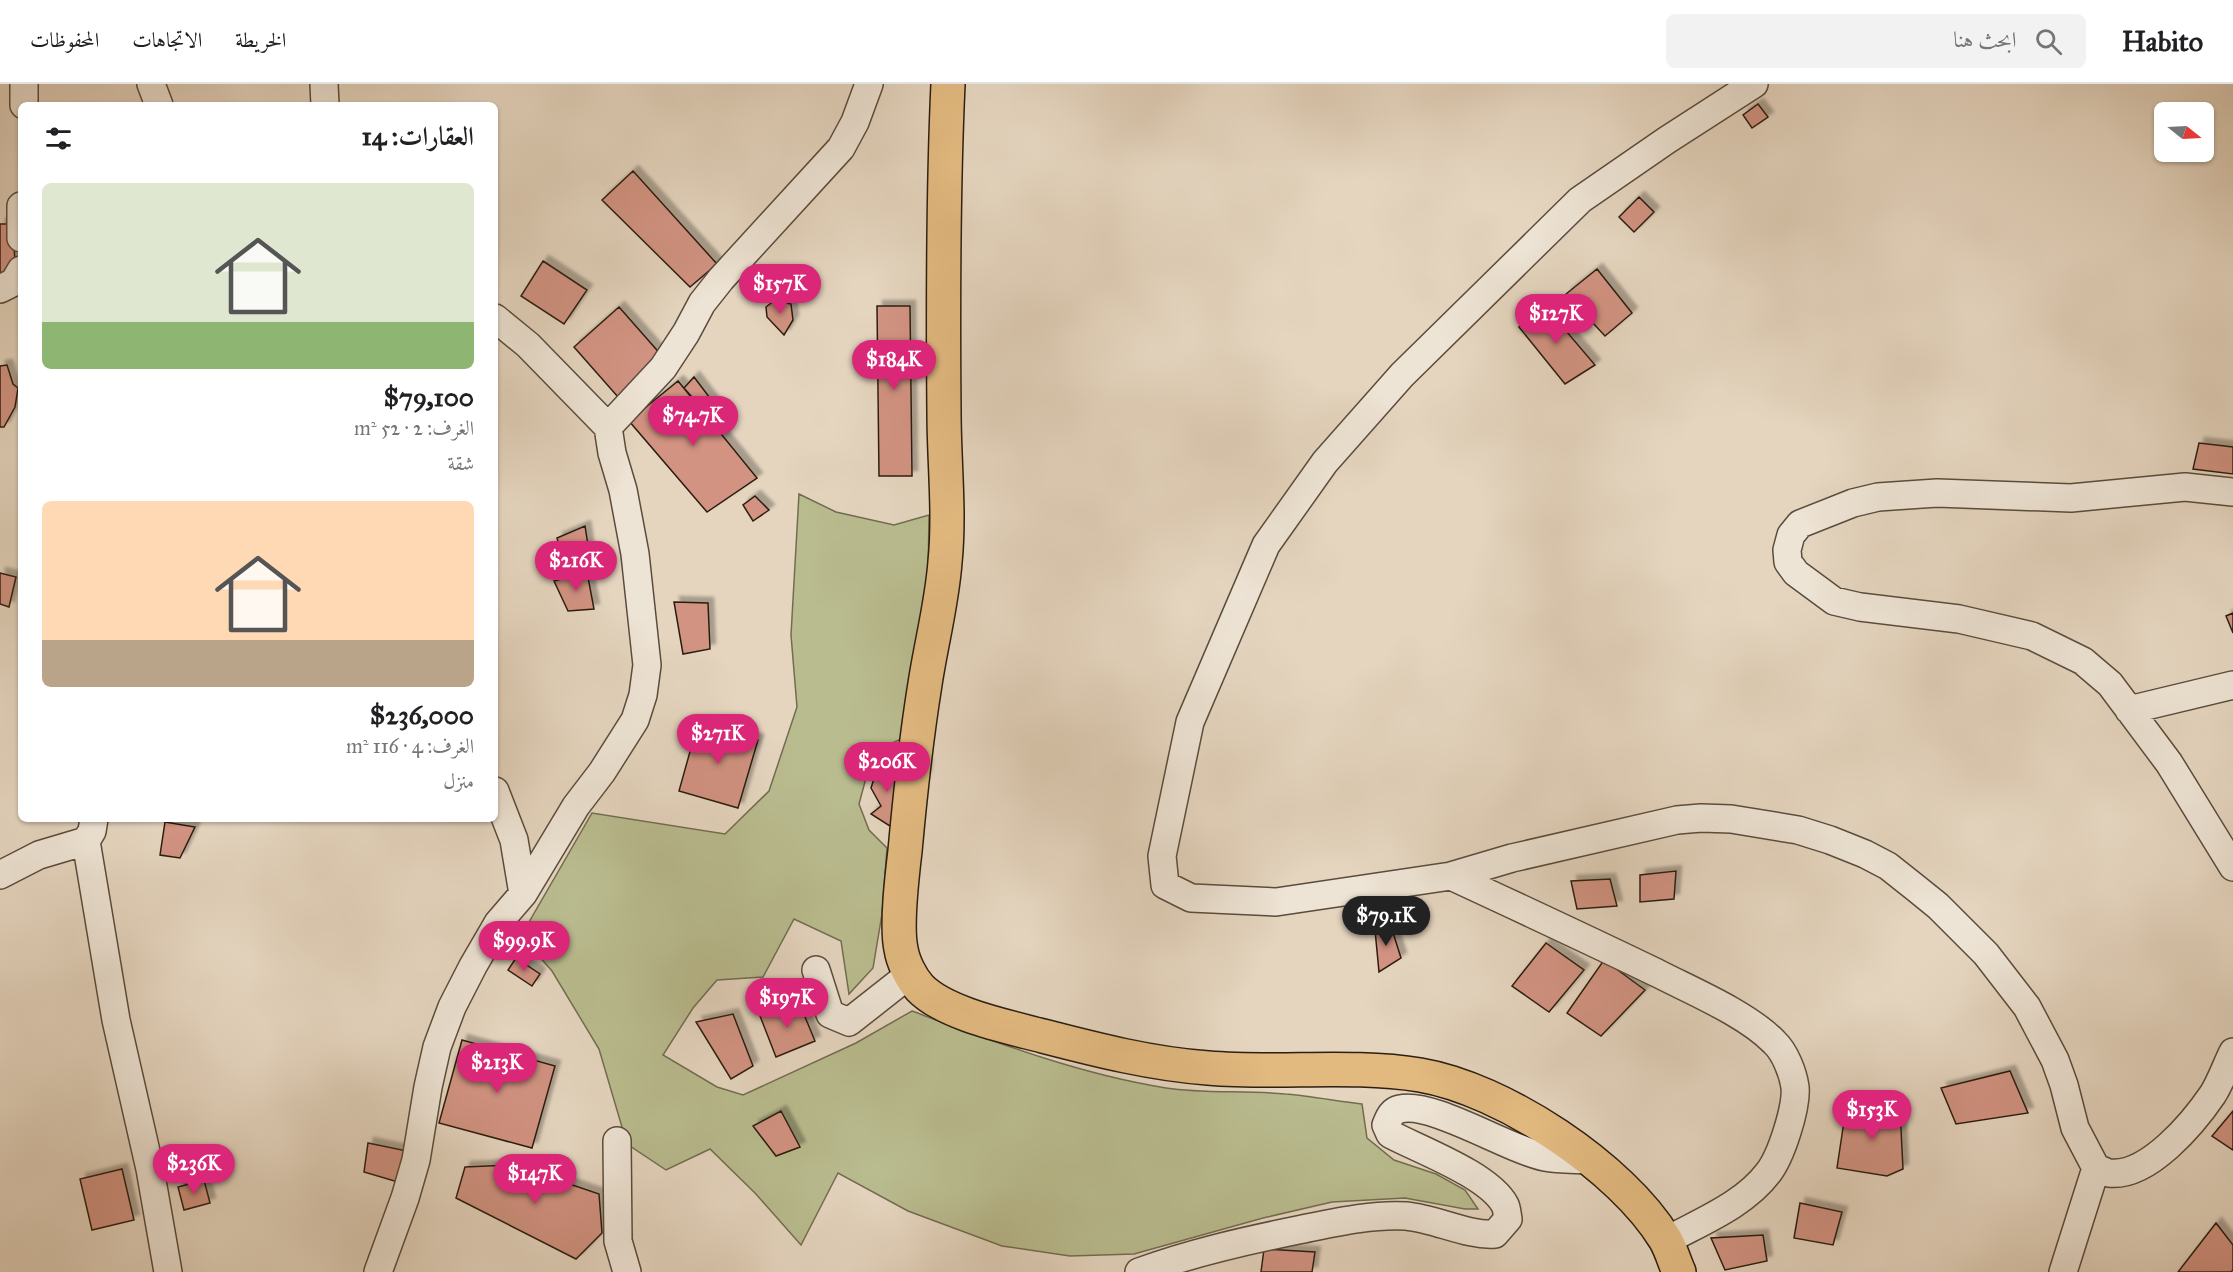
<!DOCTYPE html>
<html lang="ar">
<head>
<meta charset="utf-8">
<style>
  body { margin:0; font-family:"IM FELL Great Primer",Amiri,serif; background:#f2f2f2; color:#202124; direction:rtl; height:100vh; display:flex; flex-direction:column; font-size:22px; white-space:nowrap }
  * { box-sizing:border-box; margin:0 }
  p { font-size:20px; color:#757577 }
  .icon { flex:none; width:33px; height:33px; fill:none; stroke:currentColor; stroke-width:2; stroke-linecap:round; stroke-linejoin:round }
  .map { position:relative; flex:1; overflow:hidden; direction:ltr }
  .details { position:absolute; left:18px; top:18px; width:480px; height:720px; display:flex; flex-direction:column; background:#fff; border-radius:9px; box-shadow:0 2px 4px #0004; direction:rtl }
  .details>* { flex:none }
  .needle { width:39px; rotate:108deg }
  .buttons { position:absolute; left:2154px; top:18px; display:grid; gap:12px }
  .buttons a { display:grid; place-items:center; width:60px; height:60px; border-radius:9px; background:#fff; box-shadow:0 2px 4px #0004; font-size:30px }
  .price { position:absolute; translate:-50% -51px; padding:0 14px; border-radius:21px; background:#db2777; color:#fff; font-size:20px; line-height:39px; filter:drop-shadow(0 2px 3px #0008) }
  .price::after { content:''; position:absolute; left:50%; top:36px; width:18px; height:14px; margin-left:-9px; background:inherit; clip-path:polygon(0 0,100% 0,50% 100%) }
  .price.current { background:#222; color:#fff }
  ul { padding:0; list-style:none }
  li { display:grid; align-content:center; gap:12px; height:318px; padding:0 24px }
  li span { display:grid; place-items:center; height:186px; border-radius:9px; color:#555 }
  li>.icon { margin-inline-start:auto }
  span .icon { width:108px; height:108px; fill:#fffc; stroke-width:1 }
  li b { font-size:26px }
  h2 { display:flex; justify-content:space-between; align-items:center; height:72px; padding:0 24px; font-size:26px }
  header { display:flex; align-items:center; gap:36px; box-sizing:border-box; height:84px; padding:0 30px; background:#fff; border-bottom:2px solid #e0e0e0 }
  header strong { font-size:28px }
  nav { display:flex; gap:33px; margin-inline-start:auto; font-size:21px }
  .search { width:420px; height:54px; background:#f2f2f2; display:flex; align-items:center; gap:15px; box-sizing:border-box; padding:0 21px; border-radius:9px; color:#757577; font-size:22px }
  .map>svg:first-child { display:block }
</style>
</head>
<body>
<header>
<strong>Habito</strong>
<div class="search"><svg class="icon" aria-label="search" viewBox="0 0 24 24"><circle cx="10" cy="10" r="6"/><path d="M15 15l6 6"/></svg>ابحث هنا</div>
<nav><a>الخريطة</a><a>الاتجاهات</a><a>المحفوظات</a></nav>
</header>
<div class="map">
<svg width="2233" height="1188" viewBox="0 0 2233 1188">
  <defs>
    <filter id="shadow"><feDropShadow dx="5.5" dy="-5.5" stdDeviation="1.5" flood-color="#0004"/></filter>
  </defs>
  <rect width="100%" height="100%" fill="#e5d5bf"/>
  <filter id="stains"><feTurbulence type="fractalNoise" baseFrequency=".00333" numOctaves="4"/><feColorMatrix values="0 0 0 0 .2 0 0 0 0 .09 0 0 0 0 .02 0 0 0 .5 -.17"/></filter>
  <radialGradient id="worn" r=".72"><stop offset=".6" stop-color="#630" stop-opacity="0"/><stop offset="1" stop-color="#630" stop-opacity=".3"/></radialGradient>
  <!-- green -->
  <path fill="#b9bc8f" stroke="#726d50" stroke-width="1.5" d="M799,410L836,428L894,441L929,431L928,493L901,655L873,668L859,720L869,746L887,764L882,830L873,884L849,910L841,857L794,835L763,893L717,896L693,924L663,971L717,1003L743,1011L856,959L912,927C995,958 1078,990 1166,1004C1205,1010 1245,1006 1285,1010C1311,1012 1336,1017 1362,1020L1367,1054L1394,1076L1436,1090L1465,1106L1478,1125H1465L1405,1114L1332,1118L1263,1134L1134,1170L1070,1172L1002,1162L908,1127L838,1089L801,1161L755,1109L710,1065L666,1086L627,1060L599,965L552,887L521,852L592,729L725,750L769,707L797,623L791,551Z"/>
  <!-- building -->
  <path fill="#d29382" stroke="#2c1e11" stroke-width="1.5" filter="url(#shadow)" d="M1758,20L1768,33L1752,44L1743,31Z
    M633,87L717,180L690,203L602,116Z
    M1639,113L1654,128L1634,148L1619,133Z
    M0,140H12L16,188L0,192Z
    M543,177L587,206L564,240L521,212Z
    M1597,185L1632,229L1605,252L1566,210Z
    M775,216L791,220L793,236L784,251L767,233L766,223Z
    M1544,221L1595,281L1565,300L1519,243Z
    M877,222H910L912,392H879Z
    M619,223L663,273L618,313L574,263Z
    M7,281L13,300L18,304L15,323L4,343H0V282Z
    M694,293L716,322L707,330L684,304Z
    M678,297L757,394L707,428L629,337Z
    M2199,359L2233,363V390L2193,385Z
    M755,412L769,426L753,437L743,421Z
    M585,442L591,480L565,486L557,454Z
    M587,488L594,525L568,527L554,497Z
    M0,489L16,493L9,523L0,520Z
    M674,518L708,519L710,565L683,570Z
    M2233,529V549L2226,532Z
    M698,639L758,656L738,724L679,707Z
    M878,682L904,685L893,744L871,730L881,722L871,704Z
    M165,738L195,743L180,774L160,771Z
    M1676,787L1674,815L1640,818V791Z
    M1610,795L1617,822L1577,825L1571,797Z
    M1390,839L1401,874L1379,888L1375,846Z
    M1546,859L1584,886L1549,928L1512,902Z
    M516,874L540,890L532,902L508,886Z
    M1604,876L1645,906L1601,952L1567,929Z
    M798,916L815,957L776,973L760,932Z
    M733,930L753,982L731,995L696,938Z
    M462,956L555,982L532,1064L439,1039Z
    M2010,987L2028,1029L1956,1040L1941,1004Z
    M1846,1024L1900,1025L1903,1085L1887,1092L1837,1084Z
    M781,1027L800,1063L776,1072L753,1042Z
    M2233,1027V1066L2212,1052Z
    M368,1059L407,1067L398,1098L364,1088Z
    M514,1081L599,1110L602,1149L576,1175L456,1114L465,1083Z
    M122,1085L134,1136L92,1146L80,1095Z
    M204,1096L210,1119L184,1126L178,1103Z
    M1800,1119L1842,1128L1833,1161L1794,1154Z
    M2216,1139L2233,1161V1186L2231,1188H2178Z
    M1763,1151L1767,1177L1725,1186L1711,1154Z
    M1264,1165L1315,1168L1312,1188H1261Z"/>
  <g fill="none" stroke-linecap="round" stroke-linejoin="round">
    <!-- minor casing -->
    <g stroke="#5a4c3c" stroke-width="30">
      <path id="minor" d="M24,0V21
        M151,0L159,21
        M324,0L325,21
        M1754,0L1667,56L1580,116L1402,291L1325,378L1266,461L1190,638L1162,772L1165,801L1191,814L1276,818L1451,792L1512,774L1677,736L1701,734L1731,735L1798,746L1830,756L1865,770L1888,782L1917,805L1938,822L1986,870L2027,923L2055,976L2064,1001L2075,1044L2096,1084C2100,1085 2105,1088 2109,1089C2148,1094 2194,1038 2213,1010C2221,997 2226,982 2233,968
        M21,122V154
        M0,205L14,198L21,186
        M495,234L528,261L608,343
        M2233,408L2185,403L2071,414L1937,409L1878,413L1853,419L1800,440L1791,451L1787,466L1788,478L1796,489L1834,517L1860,523L1959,535L2032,552L2083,577L2110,600L2169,679L2233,783
        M2129,626L2233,601
        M495,707L514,756L523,810
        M94,735L92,747L86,757L116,936L150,1085L168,1188
        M0,791L39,771L86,757
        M1451,792C1520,824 1589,856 1657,889C1692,907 1747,930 1774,958C1785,968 1793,989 1795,1003C1797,1023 1781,1073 1768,1089C1744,1121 1700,1138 1666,1157
        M816,886L830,930L849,938L910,890
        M617,1057L618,1157L627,1188
        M378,1188L405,1114L416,1076L428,1003L437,963L452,923L473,882L498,839L523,810L576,722L602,688L635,636L643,611L647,581L635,470L623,406L612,369L608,343L663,284L686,249L702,219L721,195L841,64L855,38L869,0
        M1139,1188C1191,1169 1244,1157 1298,1146C1333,1139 1370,1130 1406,1132C1437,1135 1467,1152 1495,1150L1508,1135C1507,1130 1507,1125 1505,1121C1489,1091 1420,1066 1390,1050L1386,1041C1389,1034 1391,1027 1400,1025C1432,1017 1509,1066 1545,1073C1559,1076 1576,1075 1591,1076
        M2063,1188L2096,1084"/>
    </g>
    <!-- major casing -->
    <g stroke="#2c1e11" stroke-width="36">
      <path id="major" d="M948,0C943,109 943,218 944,328C944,378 950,428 945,478C942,519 931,560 925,600C916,656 910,712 905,767C902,792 896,842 901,865C903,878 911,894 920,904C945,930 1009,943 1043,952C1097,966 1152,980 1208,984C1278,990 1351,980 1420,991C1503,1005 1621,1083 1665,1155C1671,1165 1674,1177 1679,1188"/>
    </g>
    <!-- minor -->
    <use href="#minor" stroke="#eee4d5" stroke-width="27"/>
    <!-- major -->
    <use href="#major" stroke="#e2ba80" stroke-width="33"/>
  </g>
  <rect width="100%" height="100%" filter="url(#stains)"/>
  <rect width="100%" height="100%" fill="url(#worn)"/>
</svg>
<div class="buttons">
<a><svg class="needle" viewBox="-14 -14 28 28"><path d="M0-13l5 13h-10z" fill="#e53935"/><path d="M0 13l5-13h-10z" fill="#757577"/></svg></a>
</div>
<b class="price" style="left:780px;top:231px">$157K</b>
<b class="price" style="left:1556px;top:261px">$127K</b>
<b class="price" style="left:894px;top:307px">$184K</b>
<b class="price" style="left:693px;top:363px">$74.7K</b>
<b class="price" style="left:576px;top:508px">$216K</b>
<b class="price" style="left:718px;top:681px">$271K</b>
<b class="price" style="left:887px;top:709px">$206K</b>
<b class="price current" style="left:1386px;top:863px">$79.1K</b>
<b class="price" style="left:524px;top:888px">$99.9K</b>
<b class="price" style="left:787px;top:945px">$197K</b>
<b class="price" style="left:497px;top:1010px">$213K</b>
<b class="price" style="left:1872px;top:1057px">$153K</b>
<b class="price" style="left:194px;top:1111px">$236K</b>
<b class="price" style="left:535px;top:1121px">$147K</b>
<section class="details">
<h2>العقارات: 14<svg class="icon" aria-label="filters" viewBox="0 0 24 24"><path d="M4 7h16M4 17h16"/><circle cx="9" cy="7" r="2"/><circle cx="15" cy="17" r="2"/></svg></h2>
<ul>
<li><span style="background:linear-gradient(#dfe7d0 75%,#8fb573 0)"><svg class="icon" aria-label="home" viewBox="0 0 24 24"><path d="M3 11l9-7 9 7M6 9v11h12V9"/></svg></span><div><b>$79,100</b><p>الغرف: 2 · 52 m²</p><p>شقة</p></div></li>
<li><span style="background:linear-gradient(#ffd9b3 75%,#b9a48a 0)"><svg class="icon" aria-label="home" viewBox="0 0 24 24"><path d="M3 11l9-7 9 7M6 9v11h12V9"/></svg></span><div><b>$236,000</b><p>الغرف: 4 · 116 m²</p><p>منزل</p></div></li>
</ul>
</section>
</div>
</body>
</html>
